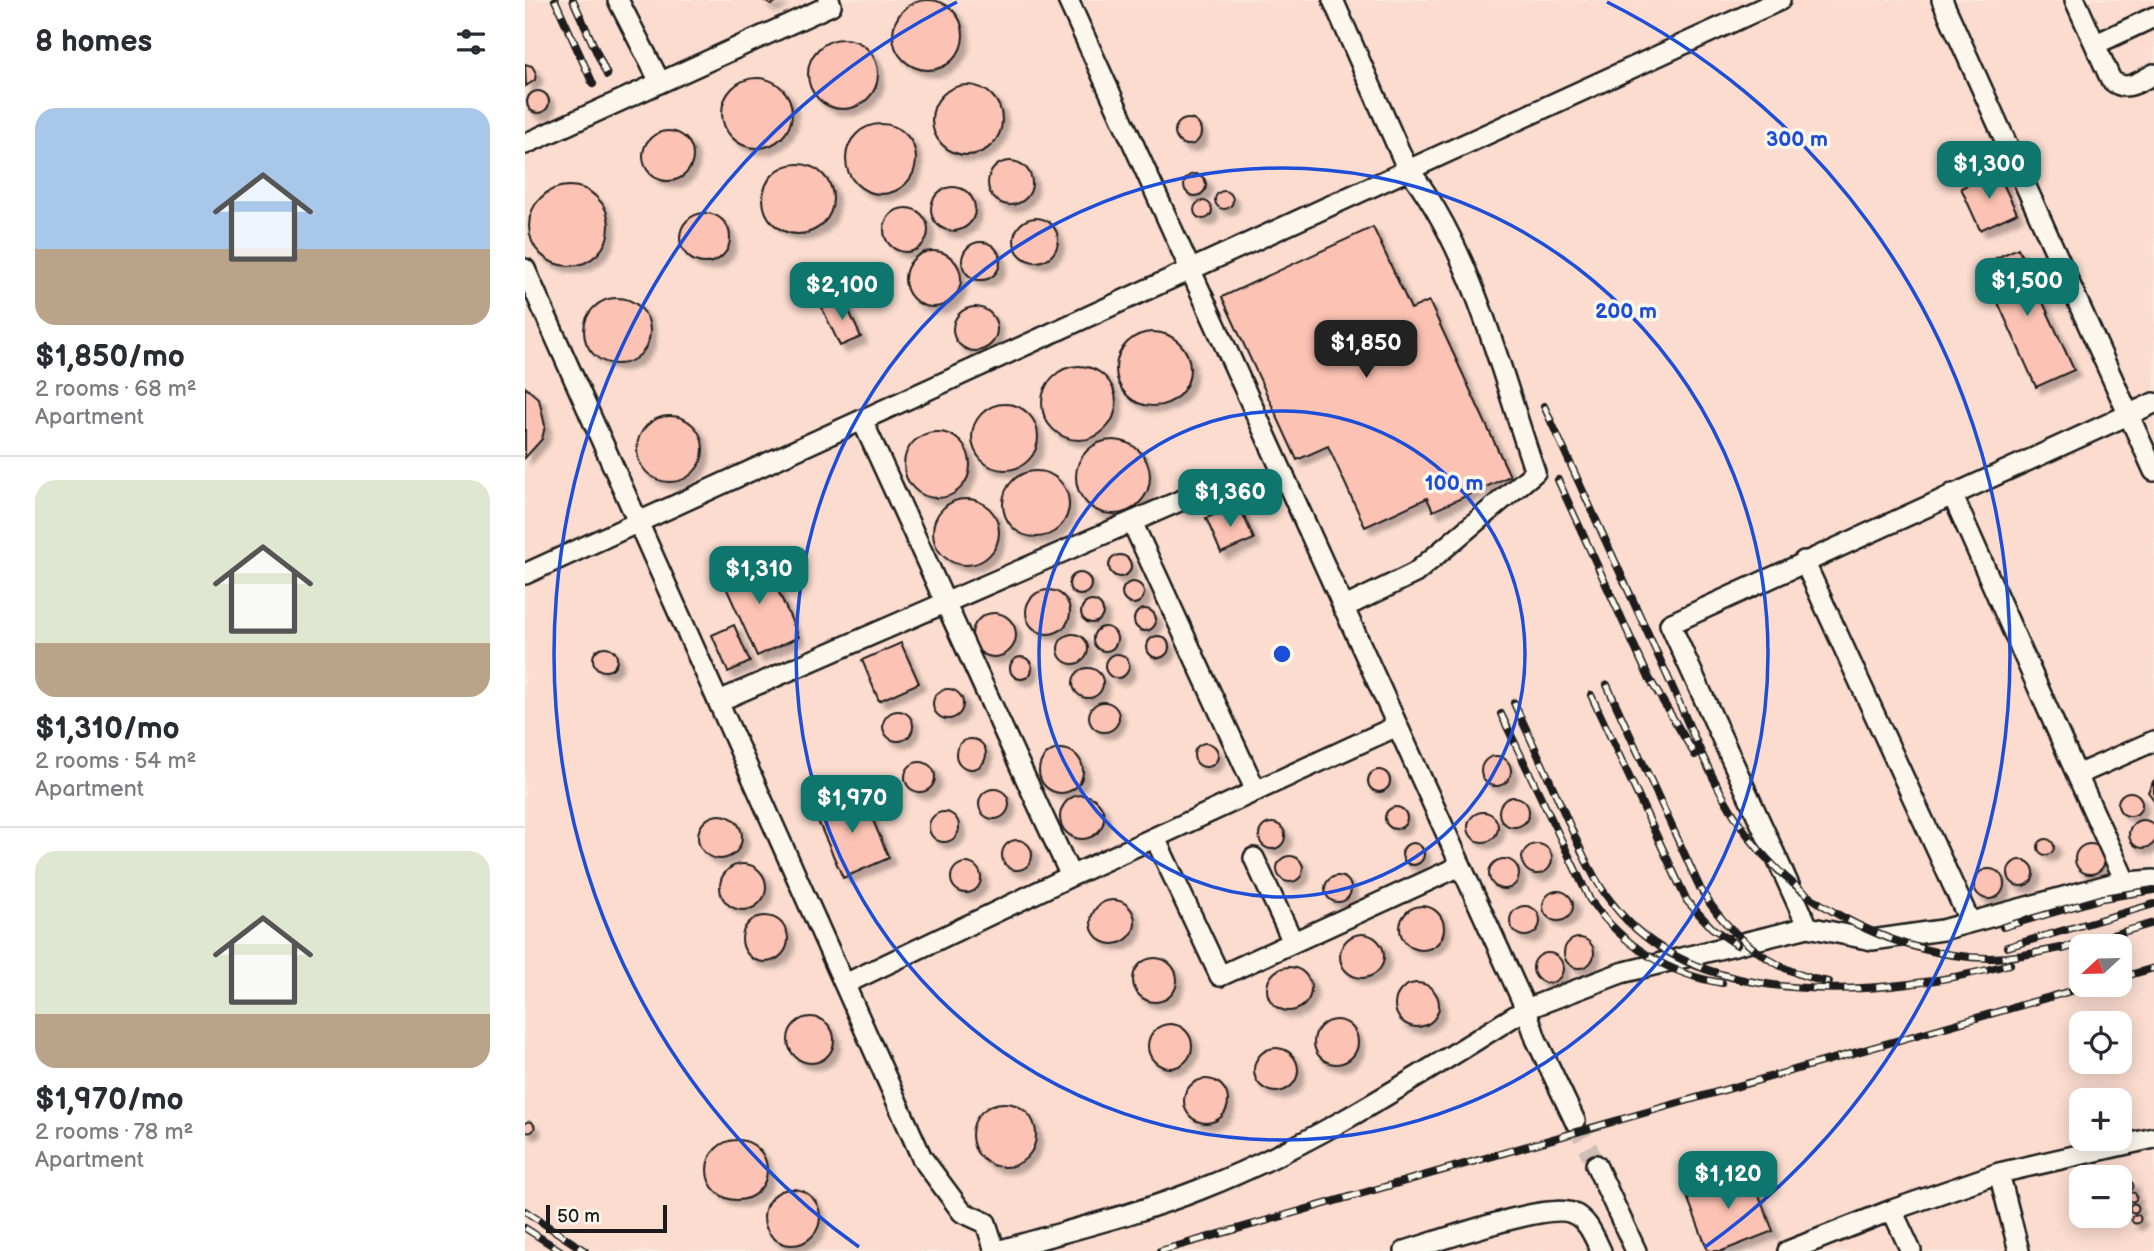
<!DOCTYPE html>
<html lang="en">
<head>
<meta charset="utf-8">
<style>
  body { margin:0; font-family:"Balsamiq Sans",sans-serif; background:#f7f7f7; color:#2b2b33; height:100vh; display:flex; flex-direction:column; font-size:26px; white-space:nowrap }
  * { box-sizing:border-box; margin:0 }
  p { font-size:23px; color:#7c7c81 }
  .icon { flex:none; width:38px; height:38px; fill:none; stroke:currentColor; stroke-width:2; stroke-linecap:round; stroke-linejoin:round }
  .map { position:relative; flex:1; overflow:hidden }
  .panel { display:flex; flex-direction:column; background:#fff; width:525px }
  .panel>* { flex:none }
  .needle { width:46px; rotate:248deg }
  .controls { position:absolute; left:1544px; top:934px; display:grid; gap:14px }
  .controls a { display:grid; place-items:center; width:63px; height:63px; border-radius:14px; background:#fff; box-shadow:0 4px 18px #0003; font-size:35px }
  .scale { position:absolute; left:21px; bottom:18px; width:121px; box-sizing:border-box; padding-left:7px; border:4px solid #1c1c1c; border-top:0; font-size:19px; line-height:24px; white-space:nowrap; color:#1c1c1c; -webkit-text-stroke:5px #fbf7ec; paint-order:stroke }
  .price { position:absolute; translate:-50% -60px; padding:0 16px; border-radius:14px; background:#0f766e; color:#fff; font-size:23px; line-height:46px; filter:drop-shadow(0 2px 4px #0008) }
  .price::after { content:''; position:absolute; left:50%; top:42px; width:21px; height:16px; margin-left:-10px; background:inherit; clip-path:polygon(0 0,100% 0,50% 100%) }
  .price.on { background:#222; color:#fff }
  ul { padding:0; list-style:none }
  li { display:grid; align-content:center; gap:14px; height:371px; padding:0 35px }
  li+li { border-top:2px solid #e1e1e2 }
  li span { display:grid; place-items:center; height:217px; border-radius:21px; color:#555 }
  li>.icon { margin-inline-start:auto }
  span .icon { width:126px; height:126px; fill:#fffc; stroke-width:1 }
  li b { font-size:30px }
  h2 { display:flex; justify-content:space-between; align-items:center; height:84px; padding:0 35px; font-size:30px }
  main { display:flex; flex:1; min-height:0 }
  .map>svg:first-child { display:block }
</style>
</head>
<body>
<main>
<section class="panel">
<h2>8 homes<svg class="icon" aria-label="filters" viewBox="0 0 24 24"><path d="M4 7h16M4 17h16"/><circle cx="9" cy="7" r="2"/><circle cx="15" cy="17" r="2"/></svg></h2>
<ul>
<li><span style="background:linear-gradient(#a9c7e8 65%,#b9a48a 0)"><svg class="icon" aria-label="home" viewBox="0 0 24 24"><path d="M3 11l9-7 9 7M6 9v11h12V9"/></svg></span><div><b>$1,850/mo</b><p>2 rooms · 68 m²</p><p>Apartment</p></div></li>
<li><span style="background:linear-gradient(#dfe7d0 75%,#b9a48a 0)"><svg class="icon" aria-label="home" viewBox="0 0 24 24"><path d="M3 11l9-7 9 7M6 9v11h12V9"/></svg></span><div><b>$1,310/mo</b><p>2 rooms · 54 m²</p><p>Apartment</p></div></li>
<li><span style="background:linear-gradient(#dfe7d0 75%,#b9a48a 0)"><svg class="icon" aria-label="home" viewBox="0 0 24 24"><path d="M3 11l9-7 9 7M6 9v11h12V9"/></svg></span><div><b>$1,970/mo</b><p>2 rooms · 78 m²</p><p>Apartment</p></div></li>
</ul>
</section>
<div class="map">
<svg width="1629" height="1251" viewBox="0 0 1629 1251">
  <defs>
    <filter id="shadow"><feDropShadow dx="6" dy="6" stdDeviation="2" flood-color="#0004"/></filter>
  </defs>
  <rect width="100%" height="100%" fill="#fbe7db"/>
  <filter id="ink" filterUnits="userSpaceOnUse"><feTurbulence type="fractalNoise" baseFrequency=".0143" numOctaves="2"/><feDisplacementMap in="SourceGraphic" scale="14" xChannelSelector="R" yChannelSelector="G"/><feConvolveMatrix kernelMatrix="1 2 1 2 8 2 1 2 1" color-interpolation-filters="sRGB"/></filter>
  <g filter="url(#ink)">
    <!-- built -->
    <path fill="#fbdccf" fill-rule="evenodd" d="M0,0H1629V1251H0ZM1556,947H1594V985H1556ZM1556,1024H1594V1062H1556ZM1556,1101H1594V1139H1556ZM1556,1178H1594V1216H1556Z"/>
    <!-- building -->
    <path fill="#fcc2b3" stroke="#1c1c1c" stroke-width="2" filter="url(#shadow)" d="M238,0H254L246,5Z
      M368 35a35 35 0 1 1 70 0a35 35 0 1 1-70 0Z
      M283 74a35 35 0 1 1 70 0a35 35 0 1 1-70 0Z
      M0,64L7,66L11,73L10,80L1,86Z
      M197 113a35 35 0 1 1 70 0a35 35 0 1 1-70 0Z
      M407 120a35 35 0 1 1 70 0a35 35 0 1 1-70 0Z
      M2 102a11 11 0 1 1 22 0a11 11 0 1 1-22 0Z
      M650 132a13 13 0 1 1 26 0a13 13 0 1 1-26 0Z
      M321 159a35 35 0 1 1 70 0a35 35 0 1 1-70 0Z
      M118 156a25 25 0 1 1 50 0a25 25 0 1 1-50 0Z
      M463 183a22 22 0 1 1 44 0a22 22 0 1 1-44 0Z
      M238 199a35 35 0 1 1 70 0a35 35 0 1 1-70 0Z
      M1472,171L1492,213L1455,230L1436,188Z
      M659 185a11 11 0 1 1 22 0a11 11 0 1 1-22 0Z
      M4 226a40 40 0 1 1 80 0a40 40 0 1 1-80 0Z
      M406 209a22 22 0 1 1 44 0a22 22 0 1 1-44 0Z
      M690 200a9 9 0 1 1 18 0a9 9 0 1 1-18 0Z
      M669 210a9 9 0 1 1 18 0a9 9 0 1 1-18 0Z
      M359 230a22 22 0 1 1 44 0a22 22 0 1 1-44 0Z
      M155 238a25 25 0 1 1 50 0a25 25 0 1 1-50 0Z
      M489 240a22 22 0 1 1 44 0a22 22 0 1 1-44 0Z
      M848,227L886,309L904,301L985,476L908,511L902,498L840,527L803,446L772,460L697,297Z
      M437 261a19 19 0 1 1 38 0a19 19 0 1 1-38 0Z
      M1493,248L1549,370L1511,387L1456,265Z
      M380 279a28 28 0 1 1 56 0a28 28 0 1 1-56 0Z
      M59 331a33 33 0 1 1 66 0a33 33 0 1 1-66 0Z
      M318,298L336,337L315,346L297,308Z
      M428 329a22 22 0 1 1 44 0a22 22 0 1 1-44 0Z
      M591 369a37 37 0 1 1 74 0a37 37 0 1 1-74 0Z
      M517 403a37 37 0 1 1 74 0a37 37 0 1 1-74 0Z
      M0,387L14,399L20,426L17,439L0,458Z
      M447 437a33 33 0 1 1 66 0a33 33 0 1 1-66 0Z
      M112 449a33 33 0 1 1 66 0a33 33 0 1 1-66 0Z
      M379 465a33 33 0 1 1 66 0a33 33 0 1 1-66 0Z
      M551 477a37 37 0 1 1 74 0a37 37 0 1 1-74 0Z
      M478 504a33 33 0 1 1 66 0a33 33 0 1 1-66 0Z
      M408 532a33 33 0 1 1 66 0a33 33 0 1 1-66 0Z
      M714,505L729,539L696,553L681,518Z
      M584 566a11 11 0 1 1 22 0a11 11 0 1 1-22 0Z
      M237,555L274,637L232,656L195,574Z
      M544 584a11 11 0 1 1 22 0a11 11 0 1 1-22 0Z
      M597 593a11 11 0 1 1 22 0a11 11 0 1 1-22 0Z
      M501 612a22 22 0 1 1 44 0a22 22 0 1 1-44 0Z
      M556 612a11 11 0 1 1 22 0a11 11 0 1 1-22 0Z
      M609 620a11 11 0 1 1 22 0a11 11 0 1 1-22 0Z
      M447 635a22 22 0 1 1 44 0a22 22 0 1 1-44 0Z
      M209,625L225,662L203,672L187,635Z
      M568 639a12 12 0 1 1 24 0a12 12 0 1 1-24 0Z
      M533 649a15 15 0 1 1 30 0a15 15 0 1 1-30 0Z
      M622 647a11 11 0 1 1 22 0a11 11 0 1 1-22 0Z
      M376,643L394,683L354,701L337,660Z
      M68 659a12 12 0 1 1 24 0a12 12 0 1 1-24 0Z
      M580 666a12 12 0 1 1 24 0a12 12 0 1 1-24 0Z
      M485 668a11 11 0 1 1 22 0a11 11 0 1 1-22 0Z
      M548 683a15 15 0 1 1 30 0a15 15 0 1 1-30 0Z
      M408 704a15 15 0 1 1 30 0a15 15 0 1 1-30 0Z
      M564 717a15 15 0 1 1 30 0a15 15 0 1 1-30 0Z
      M358 726a15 15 0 1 1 30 0a15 15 0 1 1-30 0Z
      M431 754a15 15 0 1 1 30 0a15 15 0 1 1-30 0Z
      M669 755a12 12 0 1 1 24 0a12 12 0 1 1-24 0Z
      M514 771a22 22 0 1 1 44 0a22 22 0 1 1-44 0Z
      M956 771a15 15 0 1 1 30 0a15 15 0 1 1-30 0Z
      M380 777a15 15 0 1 1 30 0a15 15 0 1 1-30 0Z
      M843 781a11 11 0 1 1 22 0a11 11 0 1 1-22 0Z
      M1629,780V800L1623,792Z
      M454 804a15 15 0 1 1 30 0a15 15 0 1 1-30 0Z
      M336,792L364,858L318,878L289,812Z
      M1593 804a12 12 0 1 1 24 0a12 12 0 1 1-24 0Z
      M535 817a22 22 0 1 1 44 0a22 22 0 1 1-44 0Z
      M974 812a15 15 0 1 1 30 0a15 15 0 1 1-30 0Z
      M860 818a11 11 0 1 1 22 0a11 11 0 1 1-22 0Z
      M404 827a15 15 0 1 1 30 0a15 15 0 1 1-30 0Z
      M943 827a15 15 0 1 1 30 0a15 15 0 1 1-30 0Z
      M173 837a22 22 0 1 1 44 0a22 22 0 1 1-44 0Z
      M1604 834a14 14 0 1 1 28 0a14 14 0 1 1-28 0Z
      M734 836a13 13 0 1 1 26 0a13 13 0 1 1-26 0Z
      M1513 847a8 8 0 1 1 16 0a8 8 0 1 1-16 0Z
      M477 855a15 15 0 1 1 30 0a15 15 0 1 1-30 0Z
      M877 854a11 11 0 1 1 22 0a11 11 0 1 1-22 0Z
      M997 859a15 15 0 1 1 30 0a15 15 0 1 1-30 0Z
      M1550 859a15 15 0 1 1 30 0a15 15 0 1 1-30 0Z
      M752 869a13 13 0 1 1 26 0a13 13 0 1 1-26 0Z
      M964 874a15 15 0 1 1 30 0a15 15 0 1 1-30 0Z
      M1483 873a13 13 0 1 1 26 0a13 13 0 1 1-26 0Z
      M426 878a15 15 0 1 1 30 0a15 15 0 1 1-30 0Z
      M195 887a23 23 0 1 1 46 0a23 23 0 1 1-46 0Z
      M1449 884a15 15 0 1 1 30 0a15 15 0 1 1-30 0Z
      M800 889a13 13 0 1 1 26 0a13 13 0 1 1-26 0Z
      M1018 906a15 15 0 1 1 30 0a15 15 0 1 1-30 0Z
      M566 922a22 22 0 1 1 44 0a22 22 0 1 1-44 0Z
      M875 928a22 22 0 1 1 44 0a22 22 0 1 1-44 0Z
      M985 921a15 15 0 1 1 30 0a15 15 0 1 1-30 0Z
      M217 939a23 23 0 1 1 46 0a23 23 0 1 1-46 0Z
      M815 956a22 22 0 1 1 44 0a22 22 0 1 1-44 0Z
      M1039 953a15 15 0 1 1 30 0a15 15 0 1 1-30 0Z
      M1008 968a15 15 0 1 1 30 0a15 15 0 1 1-30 0Z
      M608 980a22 22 0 1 1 44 0a22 22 0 1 1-44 0Z
      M742 989a22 22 0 1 1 44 0a22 22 0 1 1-44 0Z
      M870 1005a22 22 0 1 1 44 0a22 22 0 1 1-44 0Z
      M263 1040a23 23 0 1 1 46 0a23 23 0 1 1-46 0Z
      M789 1042a22 22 0 1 1 44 0a22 22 0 1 1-44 0Z
      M623 1046a22 22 0 1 1 44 0a22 22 0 1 1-44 0Z
      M729 1070a22 22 0 1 1 44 0a22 22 0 1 1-44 0Z
      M659 1101a22 22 0 1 1 44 0a22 22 0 1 1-44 0Z
      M447 1135a32 32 0 1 1 64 0a32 32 0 1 1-64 0Z
      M-1.5 1127a5.5 5.5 0 1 1 11 0a5.5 5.5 0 1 1-11 0Z
      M182 1170a30 30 0 1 1 60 0a30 30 0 1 1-60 0Z
      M1224,1170L1248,1231L1197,1251H1183L1158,1186L1182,1177L1185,1185Z
      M1599.5 1186a4.5 4.5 0 1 1 9 0a4.5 4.5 0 1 1-9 0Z
      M239 1217a28 28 0 1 1 56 0a28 28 0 1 1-56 0Z
      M1602.5 1197a4.5 4.5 0 1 1 9 0a4.5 4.5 0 1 1-9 0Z
      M1604.5 1208a4.5 4.5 0 1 1 9 0a4.5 4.5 0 1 1-9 0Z
      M1606.5 1219a4.5 4.5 0 1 1 9 0a4.5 4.5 0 1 1-9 0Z"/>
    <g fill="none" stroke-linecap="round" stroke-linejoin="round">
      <!-- minor-tunnel -->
      <path stroke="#cebeb5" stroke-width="19" stroke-dasharray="19 10" stroke-linecap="butt" d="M1050,1121L1071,1165"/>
      <!-- minor casing -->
      <g stroke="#1c1c1c" stroke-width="24">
        <path id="minor" d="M93,0L135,82
          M808,0L881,166C947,248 976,373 1010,472L890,573L818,608
          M1417,0L1629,471
          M1550,0L1586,80C1601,93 1613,82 1629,74
          M1571,44L1629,17
          M0,144L306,5L304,0
          M0,269L397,1158L437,1212L461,1223L470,1251
          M1629,403L1145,624L1283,927L1347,940L1417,930L1590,883L1629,880
          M337,420C407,572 475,725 546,876L872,726
          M1427,494L1552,775
          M607,522L731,791
          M1279,561L1445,922
          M0,574L1255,0
          M194,701L657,500
          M630,838L695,976L935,866
          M729,858L768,942
          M1601,883L1552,775L1629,741
          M320,984L546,876
          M1050,1121L1011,1039L1001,1009L1096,973L1283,927
          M1071,1165L1111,1251
          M1474,1173L1494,1251
          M1367,1210L1474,1173L1629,1138
          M473,1251C540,1231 611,1215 676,1189C792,1144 896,1074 1001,1009L543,0
          M880,1251C911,1242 1022,1202 1047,1213C1063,1219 1069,1237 1076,1251
          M1263,1251L1367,1210L1386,1251"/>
      </g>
      <!-- minor -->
      <use href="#minor" stroke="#fbf7ec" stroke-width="19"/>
      <!-- rail casing -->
      <g stroke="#1c1c1c" stroke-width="8">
        <path id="rail" d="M30,0L68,84
          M48,0L82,75
          M1019,406C1058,491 1097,577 1136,662C1164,722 1187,789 1227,841C1280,910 1376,956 1463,958C1491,958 1519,951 1546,946
          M1033,480L1124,678L1170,755
          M1082,685L1175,888C1201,933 1250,974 1304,982
          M1066,695L1162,901L1187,928L1212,945
          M989,703C1007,742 1025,780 1042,819C1055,848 1067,878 1087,903C1171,1014 1365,997 1485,964
          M976,714L1065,900C1098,945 1141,974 1197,983
          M1478,927L1578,898L1629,890
          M1482,947L1629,904
          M1538,949L1629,923
          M1594,978L1629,968
          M0,1211L60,1251
          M0,1228L36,1251
          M635,1251L1567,985"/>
      </g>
      <!-- rail -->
      <use href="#rail" stroke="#fbf7ec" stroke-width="5" stroke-dasharray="16" stroke-linecap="butt"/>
    </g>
  </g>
  <!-- distance rings -->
  <g fill="none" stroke="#1d4ed8" stroke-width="3.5">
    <circle cx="757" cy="654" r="243"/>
    <circle cx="757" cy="654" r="486"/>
    <path d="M334 1247A729 729 0 0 1 432 2M1082 2A729 729 0 0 1 1180 1247"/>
  </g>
  <circle cx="757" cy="654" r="10" fill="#1d4ed8" stroke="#fbf7ec" stroke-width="3.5"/>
  <g font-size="21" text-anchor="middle" font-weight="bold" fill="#1d4ed8" stroke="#fbf7ec" stroke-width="7" stroke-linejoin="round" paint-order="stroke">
    <text x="1272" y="146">300 m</text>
    <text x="1101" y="318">200 m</text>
    <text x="929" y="490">100 m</text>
  </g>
</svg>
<div class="controls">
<a><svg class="needle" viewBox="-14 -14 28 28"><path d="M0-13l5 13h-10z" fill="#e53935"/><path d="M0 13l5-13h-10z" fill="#7c7c81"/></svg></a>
<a><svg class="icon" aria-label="locate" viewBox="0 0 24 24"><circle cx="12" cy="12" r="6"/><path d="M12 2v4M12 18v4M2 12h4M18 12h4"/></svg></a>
<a>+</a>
<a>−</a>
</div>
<div class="scale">50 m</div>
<b class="price" style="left:1464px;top:201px">$1,300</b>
<b class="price" style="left:1502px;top:318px">$1,500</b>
<b class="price" style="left:317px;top:322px">$2,100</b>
<b class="price on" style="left:841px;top:380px">$1,850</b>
<b class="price" style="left:705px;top:529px">$1,360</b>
<b class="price" style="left:234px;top:606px">$1,310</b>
<b class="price" style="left:327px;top:835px">$1,970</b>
<b class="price" style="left:1203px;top:1211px">$1,120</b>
</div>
</main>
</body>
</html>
